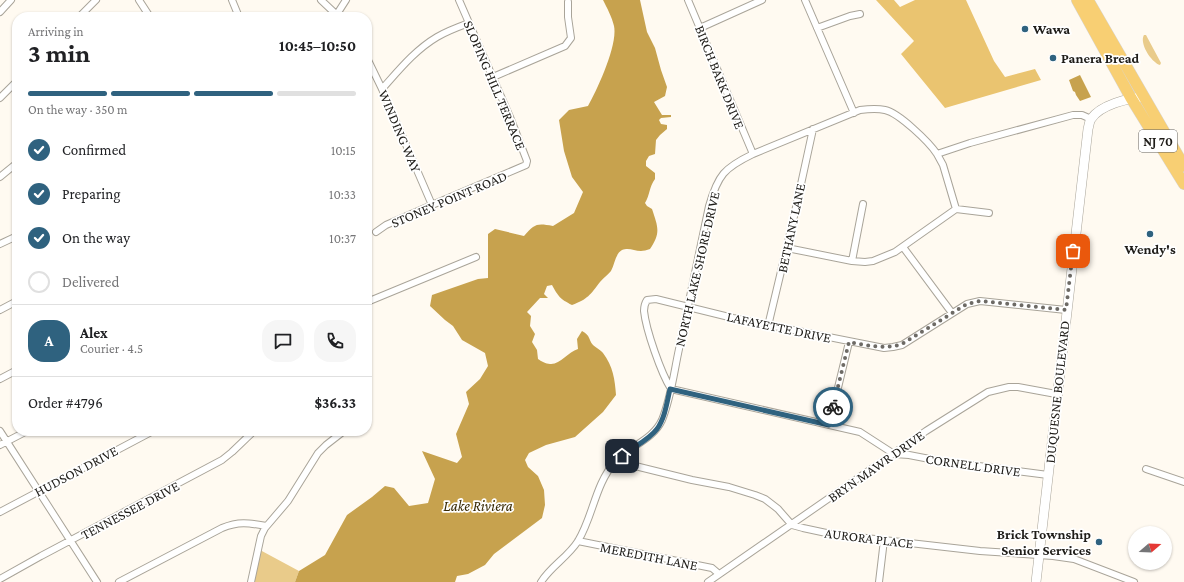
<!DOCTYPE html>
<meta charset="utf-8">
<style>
body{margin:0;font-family:"Crimson Pro",serif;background:#f6f6f6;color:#202124;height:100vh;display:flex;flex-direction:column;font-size:15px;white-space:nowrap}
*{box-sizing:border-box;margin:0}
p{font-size:13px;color:#757577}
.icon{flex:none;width:22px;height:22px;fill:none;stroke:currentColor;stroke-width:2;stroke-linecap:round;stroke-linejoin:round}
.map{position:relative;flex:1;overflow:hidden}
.side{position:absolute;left:12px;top:12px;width:360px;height:424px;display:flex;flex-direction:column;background:#fff;border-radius:16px;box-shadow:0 1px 3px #0004}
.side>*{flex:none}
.needle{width:26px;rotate:71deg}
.fabs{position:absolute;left:1128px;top:526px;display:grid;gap:8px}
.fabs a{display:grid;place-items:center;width:44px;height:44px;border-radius:50%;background:#fff;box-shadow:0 1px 3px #0004;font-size:20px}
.pin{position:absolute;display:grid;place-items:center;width:34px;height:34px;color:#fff;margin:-17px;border-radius:8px;box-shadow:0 2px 6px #0006}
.courier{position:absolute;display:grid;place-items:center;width:40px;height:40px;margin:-20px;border:3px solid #2f627f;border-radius:50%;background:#fff;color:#222;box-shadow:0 1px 5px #0007}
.overview em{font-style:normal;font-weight:700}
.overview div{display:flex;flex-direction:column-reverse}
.overview{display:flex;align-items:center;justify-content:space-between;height:68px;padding:0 16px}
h1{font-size:26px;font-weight:700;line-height:30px}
.bar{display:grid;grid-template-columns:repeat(4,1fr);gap:6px 4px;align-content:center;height:48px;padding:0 16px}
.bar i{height:5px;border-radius:3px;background:#e0e0e0}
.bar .on{background:#2f627f}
.bar p{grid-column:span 4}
.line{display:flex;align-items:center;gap:10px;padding:0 16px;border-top:1px solid #e0e0e0}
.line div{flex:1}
.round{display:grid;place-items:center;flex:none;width:42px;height:42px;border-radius:16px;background:#f6f6f6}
ol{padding:0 16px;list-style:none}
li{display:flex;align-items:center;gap:12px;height:44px}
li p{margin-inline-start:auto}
li .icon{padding:4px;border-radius:50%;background:#2f627f;color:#fff;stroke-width:4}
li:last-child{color:#757577}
li i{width:22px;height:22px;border:2px solid #e0e0e0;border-radius:50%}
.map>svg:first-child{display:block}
.green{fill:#e9cb8a}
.forest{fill:#eac470}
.water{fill:#c7a24e}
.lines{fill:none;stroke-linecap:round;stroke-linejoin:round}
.street-casing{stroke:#a9a499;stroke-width:8}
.secondary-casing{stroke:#a9a499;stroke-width:10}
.highway-casing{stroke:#d7d6d6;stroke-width:12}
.street{stroke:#fff;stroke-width:6}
.secondary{stroke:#fff;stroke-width:9}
.highway{stroke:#f8cf73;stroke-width:11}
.done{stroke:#6d6a65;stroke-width:4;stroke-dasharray:0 7.2}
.route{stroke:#2f627f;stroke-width:5}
.poi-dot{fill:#2f627f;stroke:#fff;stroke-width:1.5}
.labels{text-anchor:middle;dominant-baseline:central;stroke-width:3.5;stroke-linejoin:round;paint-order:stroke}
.shield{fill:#fff;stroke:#62615e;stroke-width:1}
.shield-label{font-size:13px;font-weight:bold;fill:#1f1d19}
.poi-label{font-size:14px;font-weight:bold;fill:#1f1d19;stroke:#fff;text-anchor:start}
.street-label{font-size:14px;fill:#1f1d19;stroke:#fff}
.water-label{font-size:15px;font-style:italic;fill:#382903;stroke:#fff}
</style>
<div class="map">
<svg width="1184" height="582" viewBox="0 0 1184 582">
<rect width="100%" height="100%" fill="#fffaf1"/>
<path class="green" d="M1144,35H1146L1161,63L1160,65C1151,62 1139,43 1144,35Z
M260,550L299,571L295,582H249Z"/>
<path class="forest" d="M876,0H894L900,7L915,0H966L994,61L1005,77L1035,69L1041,80L945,108L901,54L914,41Z"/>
<path class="water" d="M603,0H640L647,32L655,48L661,70L667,87L665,96L654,102L662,115H671V117L661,118L659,120L661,124L667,125V129L660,135L656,140L655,154L649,156L646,161V166L655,173V179C649,187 650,195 645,203L647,206L652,209C658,227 661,233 650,249C647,250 643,251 641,251C634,251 629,247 622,250C615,254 615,264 611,271C608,275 603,278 600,282C590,295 588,299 572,305C560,299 558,296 552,285L547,286L544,294L548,298H540L527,312L531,316L530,326L535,334L532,342L537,350L538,359C541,361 546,364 550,364C560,365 568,352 578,349L577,339L582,331C591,336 588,339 593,345C596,348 601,350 603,353C613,366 615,380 616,395L603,412L575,437L546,445L529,453L525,460L528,467L538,476L544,490L545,505L542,518L494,554L485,565L468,574L457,576L455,582H295L299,571L325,555L347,515L372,497L385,486L394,488L409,506L428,503L435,479L422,451L457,463L462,457L456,434L469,404L466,392L480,379L488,366L485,353L462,340L453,326L445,320L430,306L432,295L478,279L488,278V234L495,229L524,236C535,224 536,223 553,226L574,213L583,192L572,177L564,151L559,120L569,110L588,106C597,90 618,45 614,26C612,17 607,8 603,0Z
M1080,75L1091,97L1080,101L1076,95L1075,92L1073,91L1069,80Z"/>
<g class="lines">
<g class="street-casing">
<path id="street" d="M139,0L150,17
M232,0L239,17
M321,0L339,17
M688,0L753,154
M805,0L854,113
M0,12L11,0
M337,14L346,0
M79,17L96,0
M700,28L762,0
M817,28L850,16L860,14
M367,58L382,89L432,205
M493,77L565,46L571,38L568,17V2
M382,89C399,70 415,50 437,37C447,31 458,27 469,23
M0,98L17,81
M937,154L943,165L956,209
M0,177L17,163
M956,209L989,213
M376,232L386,225L432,205L526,165L527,161L510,117L459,0
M0,244L17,236
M903,247L952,313
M787,248L852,261L865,262L873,261L895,252L956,209
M852,261L863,204
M367,302L476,257
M0,310L17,301
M768,326L793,221L813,129
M0,379L17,370
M829,425L849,342
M0,431L97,582
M0,445L27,431
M615,461L692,480L729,487L755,495L765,499L778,509L792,525L803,528L831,534L980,551L1053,556L1074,559L1134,582
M1146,469L1184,482
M1048,475L940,461L909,455L894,454L860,432L671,389C661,373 646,330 644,311C644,307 645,303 647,300L656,299L733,318L884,348L893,347L902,345L967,304L980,301L1066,310
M0,512L153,431
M578,541L712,568L719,574
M0,579L41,556L222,460L232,452L254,431
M119,582L222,528C239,521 249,523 266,526
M251,582L261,536L265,528L288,501L318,453L326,445L344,431
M541,582C551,566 568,557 578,541C593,517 595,484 615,462C629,446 653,440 662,420C671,398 674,372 679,349C689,302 699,254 709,206C718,175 724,168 753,154L860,110C868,109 876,108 885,110C899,113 929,142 937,154L970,143L1073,115H1082L1091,119
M708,582L926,431L988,392L1009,387H1018L1056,394
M879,582L884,540"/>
</g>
<g class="secondary-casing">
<path id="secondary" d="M1036,582L1088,129C1089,126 1089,122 1091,119C1100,105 1128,98 1144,97"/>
</g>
<g class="highway-casing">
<path id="highway" d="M1077,0L1131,98L1184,184
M1088,0L1184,166"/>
</g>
<use href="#street" class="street"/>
<use href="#secondary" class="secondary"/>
<use href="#highway" class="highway"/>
</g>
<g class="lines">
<path class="done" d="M833,407L849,342C867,345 884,350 902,344L967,304L980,301L1066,310L1073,251"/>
<path class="route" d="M622,456C633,447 649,440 657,429C665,418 667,402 670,389L829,425L833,407"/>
</g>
<g class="poi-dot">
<circle cx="1025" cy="29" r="4"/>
<circle cx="1053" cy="58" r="4"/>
<circle cx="1150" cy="234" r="4"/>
<circle cx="1099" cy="542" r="4"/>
</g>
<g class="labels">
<rect class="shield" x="1139" y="130" width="38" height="22" rx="3"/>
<g class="shield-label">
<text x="1158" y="141">NJ 70</text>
</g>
<g class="poi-label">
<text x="1033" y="29">Wawa</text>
<text x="1061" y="58">Panera Bread</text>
<text x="1150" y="249" text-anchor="middle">Wendy's</text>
<text x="1091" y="534" text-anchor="end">Brick Township<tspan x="1091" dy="16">Senior Services</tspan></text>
</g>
<g class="street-label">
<text transform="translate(720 77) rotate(68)">BIRCH BARK DRIVE</text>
<text transform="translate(495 85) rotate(67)">SLOPING HILL TERRACE</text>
<text transform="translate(400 131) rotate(67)">WINDING WAY</text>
<text transform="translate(449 199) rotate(-23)">STONEY POINT ROAD</text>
<text transform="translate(791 228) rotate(-78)">BETHANY LANE</text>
<text transform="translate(697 269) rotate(-77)">NORTH LAKE SHORE DRIVE</text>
<text transform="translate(779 327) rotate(12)">LAFAYETTE DRIVE</text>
<text transform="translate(1057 392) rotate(-84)">DUQUESNE BOULEVARD</text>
<text transform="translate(973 465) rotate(8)">CORNELL DRIVE</text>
<text transform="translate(876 466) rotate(-35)">BRYN MAWR DRIVE</text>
<text transform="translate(76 471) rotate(-28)">HUDSON DRIVE</text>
<text transform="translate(130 510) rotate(-28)">TENNESSEE DRIVE</text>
<text transform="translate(869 538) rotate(7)">AURORA PLACE</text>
<text transform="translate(649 556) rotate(11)">MEREDITH LANE</text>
</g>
<g class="water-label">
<text x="478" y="506">Lake Riviera</text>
</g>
</g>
</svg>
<div class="fabs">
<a><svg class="needle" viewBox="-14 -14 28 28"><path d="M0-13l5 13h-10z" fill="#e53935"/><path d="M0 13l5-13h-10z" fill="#757577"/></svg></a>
</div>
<div class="pin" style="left:1073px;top:251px;background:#ea580c"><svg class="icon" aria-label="bag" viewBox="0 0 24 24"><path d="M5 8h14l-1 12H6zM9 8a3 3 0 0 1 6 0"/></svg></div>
<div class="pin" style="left:622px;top:456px;background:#1f2937"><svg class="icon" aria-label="home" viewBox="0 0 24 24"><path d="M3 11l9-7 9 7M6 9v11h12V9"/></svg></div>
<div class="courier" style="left:833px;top:407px"><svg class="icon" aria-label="bike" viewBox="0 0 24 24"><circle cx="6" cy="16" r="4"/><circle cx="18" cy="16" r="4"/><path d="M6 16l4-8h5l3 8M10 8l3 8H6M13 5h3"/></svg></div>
<section class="side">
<div class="overview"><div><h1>3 min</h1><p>Arriving in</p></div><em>10:45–10:50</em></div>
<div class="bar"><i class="on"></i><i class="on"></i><i class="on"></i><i></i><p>On the way · 350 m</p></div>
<ol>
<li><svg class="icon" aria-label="check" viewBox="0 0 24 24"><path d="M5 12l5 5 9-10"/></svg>Confirmed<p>10:15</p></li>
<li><svg class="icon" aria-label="check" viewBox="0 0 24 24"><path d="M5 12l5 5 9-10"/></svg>Preparing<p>10:33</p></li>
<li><svg class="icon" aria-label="check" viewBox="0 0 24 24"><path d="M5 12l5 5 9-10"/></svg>On the way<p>10:37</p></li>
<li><i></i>Delivered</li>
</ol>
<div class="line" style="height:72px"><b class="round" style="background:#2f627f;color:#fff">A</b><div><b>Alex</b><p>Courier · 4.5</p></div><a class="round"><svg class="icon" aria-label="chat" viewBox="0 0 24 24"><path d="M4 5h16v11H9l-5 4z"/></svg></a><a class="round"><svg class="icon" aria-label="phone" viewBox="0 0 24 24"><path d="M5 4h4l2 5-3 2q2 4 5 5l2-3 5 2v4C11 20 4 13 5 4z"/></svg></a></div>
<div class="line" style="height:52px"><div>Order #4796</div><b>$36.33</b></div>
</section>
</div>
